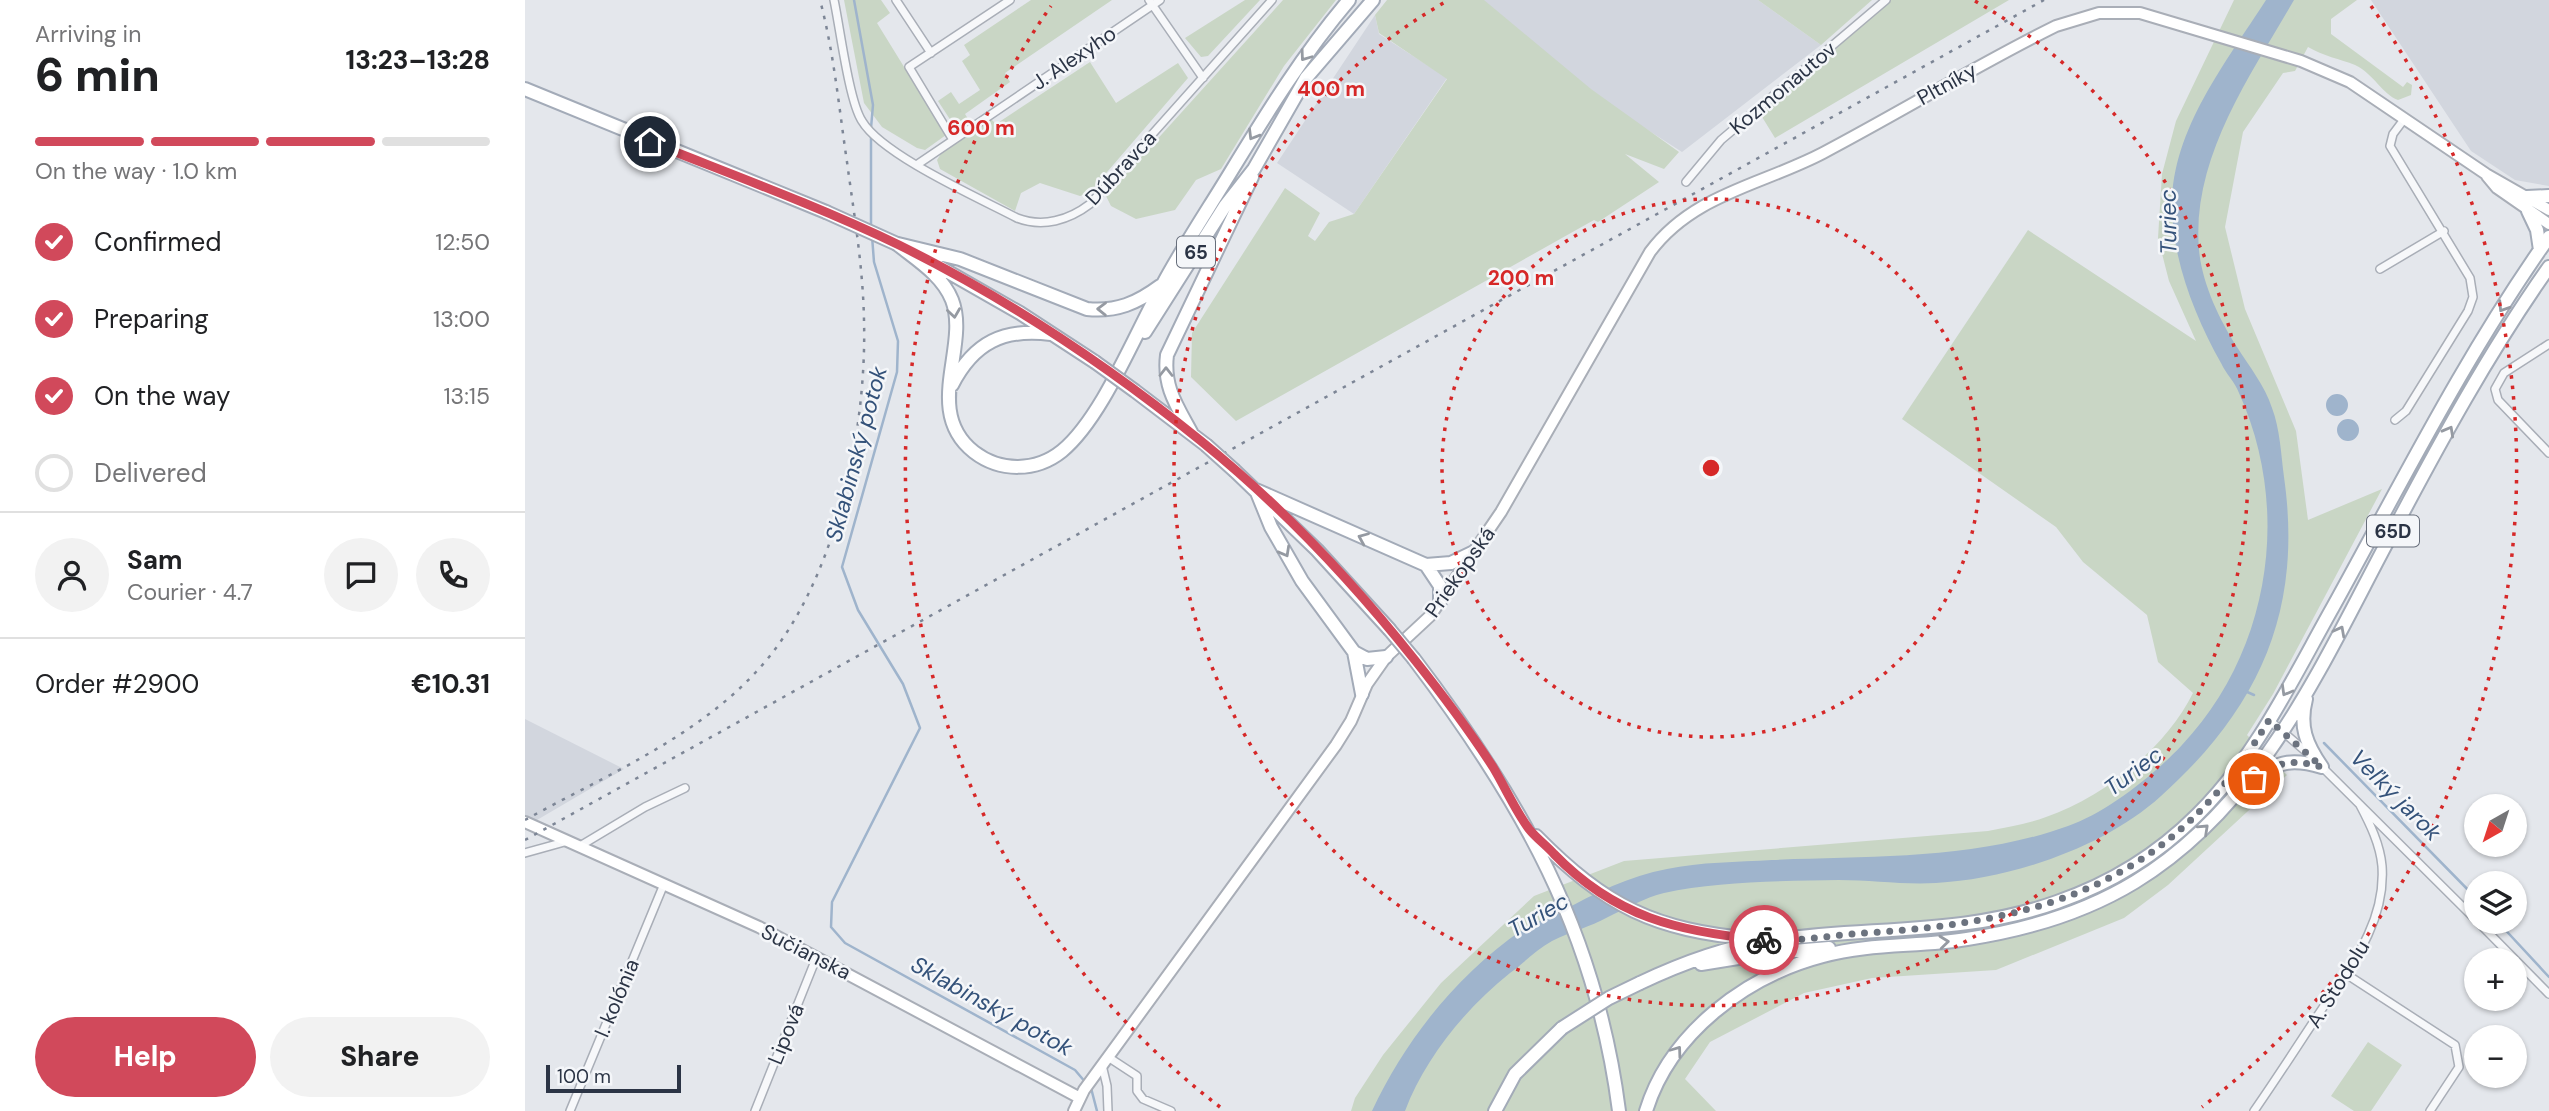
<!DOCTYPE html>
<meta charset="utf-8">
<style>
body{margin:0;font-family:"DM Sans",sans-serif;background:#f2f2f2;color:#202124;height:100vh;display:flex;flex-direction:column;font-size:26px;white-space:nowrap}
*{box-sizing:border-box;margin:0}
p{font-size:23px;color:#757577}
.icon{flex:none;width:38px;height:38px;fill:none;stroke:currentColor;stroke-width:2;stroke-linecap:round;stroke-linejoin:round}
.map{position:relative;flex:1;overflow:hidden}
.side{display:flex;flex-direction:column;background:#fff;width:525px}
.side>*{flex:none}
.needle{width:46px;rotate:219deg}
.buttons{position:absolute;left:1939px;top:794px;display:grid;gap:14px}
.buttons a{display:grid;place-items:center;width:63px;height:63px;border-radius:50%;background:#fff;box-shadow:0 2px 5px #0004;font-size:35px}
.scale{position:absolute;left:21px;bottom:18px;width:135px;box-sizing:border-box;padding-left:7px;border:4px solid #2b3445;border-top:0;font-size:19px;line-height:24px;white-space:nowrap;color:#2b3445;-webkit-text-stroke:5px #f4f6f9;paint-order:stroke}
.pin{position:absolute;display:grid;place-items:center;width:60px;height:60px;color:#fff;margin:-30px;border:4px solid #fff;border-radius:50%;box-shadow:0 2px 7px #0007}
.courier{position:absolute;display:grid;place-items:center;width:70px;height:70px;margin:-35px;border:5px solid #d1495b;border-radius:50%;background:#fff;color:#222;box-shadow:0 2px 9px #0007}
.overview em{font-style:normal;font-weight:800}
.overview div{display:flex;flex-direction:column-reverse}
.overview{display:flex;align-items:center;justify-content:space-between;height:119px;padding:0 35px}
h1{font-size:46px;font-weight:800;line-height:52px}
.bar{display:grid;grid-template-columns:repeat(4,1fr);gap:10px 7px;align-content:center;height:84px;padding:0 35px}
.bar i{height:9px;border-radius:5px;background:#e0e0e0}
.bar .on{background:#d1495b}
.bar p{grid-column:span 4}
.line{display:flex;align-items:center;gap:18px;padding:0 35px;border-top:2px solid #e0e0e0}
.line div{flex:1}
.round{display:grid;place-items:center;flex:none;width:74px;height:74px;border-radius:37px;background:#f2f2f2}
ol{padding:0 35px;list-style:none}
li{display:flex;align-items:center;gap:21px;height:77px}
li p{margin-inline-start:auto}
li .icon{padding:7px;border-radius:50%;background:#d1495b;color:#fff;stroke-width:4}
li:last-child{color:#757577}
li i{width:38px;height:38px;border:4px solid #e0e0e0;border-radius:50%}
.primary-button{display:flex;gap:14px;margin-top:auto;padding:14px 35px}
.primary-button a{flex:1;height:80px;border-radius:42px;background:#d1495b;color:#fff;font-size:28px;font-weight:800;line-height:80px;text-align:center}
.primary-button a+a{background:#f2f2f2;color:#202124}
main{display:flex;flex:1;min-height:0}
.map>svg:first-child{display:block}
.built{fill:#d2d6de}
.green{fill:#c9d6c5}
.water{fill:#9fb4cc}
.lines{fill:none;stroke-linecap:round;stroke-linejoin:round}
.stream{stroke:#9fb4cc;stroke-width:2.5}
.street-casing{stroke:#a9aeb7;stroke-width:10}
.secondary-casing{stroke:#a9aeb7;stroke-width:14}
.primary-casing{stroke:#a3abb8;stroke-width:16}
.street{stroke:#f7f8fa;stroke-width:7}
.secondary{stroke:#fff;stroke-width:10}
.primary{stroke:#fff;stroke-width:12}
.rail{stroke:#7d8696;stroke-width:2.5;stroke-dasharray:3.5 7;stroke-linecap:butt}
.primary-bridge-casing{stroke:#a3abb8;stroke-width:16;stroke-linecap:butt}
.primary-bridge{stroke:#fff;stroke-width:12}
.oneway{stroke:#959aa2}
.done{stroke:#6c737f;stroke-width:7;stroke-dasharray:0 12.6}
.route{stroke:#d1495b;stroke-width:9}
.ring{fill:none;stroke:#d62828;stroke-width:3.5;stroke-dasharray:3.5 7}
.labels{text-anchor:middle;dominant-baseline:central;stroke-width:5;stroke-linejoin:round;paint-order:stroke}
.shield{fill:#f4f6f9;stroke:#676e7b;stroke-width:2}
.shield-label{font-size:19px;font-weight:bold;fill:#2b3445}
.street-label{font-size:21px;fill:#2b3445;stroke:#f4f6f9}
.water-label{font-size:23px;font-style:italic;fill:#34527a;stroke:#f4f6f9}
.centre{fill:#d62828;stroke:#f4f6f9;stroke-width:3.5}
.ring-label{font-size:21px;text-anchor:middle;font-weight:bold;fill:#d62828;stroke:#f4f6f9;stroke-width:5;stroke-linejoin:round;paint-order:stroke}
</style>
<main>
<section class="side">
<div class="overview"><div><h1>6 min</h1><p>Arriving in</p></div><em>13:23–13:28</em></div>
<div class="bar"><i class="on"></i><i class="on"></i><i class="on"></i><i></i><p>On the way · 1.0 km</p></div>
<ol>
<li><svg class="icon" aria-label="check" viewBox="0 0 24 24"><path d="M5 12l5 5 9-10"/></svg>Confirmed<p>12:50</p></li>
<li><svg class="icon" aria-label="check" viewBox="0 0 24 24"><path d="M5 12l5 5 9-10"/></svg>Preparing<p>13:00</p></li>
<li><svg class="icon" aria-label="check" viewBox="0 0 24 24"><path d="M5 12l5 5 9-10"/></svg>On the way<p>13:15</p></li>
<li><i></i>Delivered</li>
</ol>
<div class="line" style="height:126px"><a class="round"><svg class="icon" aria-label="person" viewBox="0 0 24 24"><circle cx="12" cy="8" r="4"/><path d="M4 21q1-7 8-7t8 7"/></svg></a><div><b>Sam</b><p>Courier · 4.7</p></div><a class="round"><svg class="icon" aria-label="chat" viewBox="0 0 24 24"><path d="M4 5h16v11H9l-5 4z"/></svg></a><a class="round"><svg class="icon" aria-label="phone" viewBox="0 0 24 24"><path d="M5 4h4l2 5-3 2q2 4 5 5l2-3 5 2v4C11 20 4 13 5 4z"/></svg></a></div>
<div class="line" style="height:91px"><div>Order #2900</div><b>€10.31</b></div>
<div class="primary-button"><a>Help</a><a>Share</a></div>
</section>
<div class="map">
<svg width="2024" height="1111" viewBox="0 0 2024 1111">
<rect width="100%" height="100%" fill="#e4e7ec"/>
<path class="built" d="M937,0H1233L1296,45L1157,152L978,37Z
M1846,0H2024V186L1990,180L1946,151Z
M850,15L854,34L922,78L829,214L752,163Z
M0,719L99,769L0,827Z"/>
<path class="green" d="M319,0H356L365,13L352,23L421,135L400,150L392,148L357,127L339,103Z
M506,0H587L480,73L485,82L440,114L445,122L434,128L428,124L413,101L426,92L434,104L455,90L437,61L445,55L439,45Z
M720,0H735L683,56L676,57L660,38Z
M758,0H811L759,66L696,169L671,180L650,210L611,219L586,206L581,196Z
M862,0H959L1066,89L1154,152L1139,169L1100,154L1134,182L1073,222L1069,220L711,421L666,377L667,333L760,188L795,213L783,236L790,241L804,222L829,214L922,79L854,33L850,15Z
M1233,0H1347L1296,45Z
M1365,0H1484L1250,138L1234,112Z
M1709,0H1832L1806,19V34L1878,87L1882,82L1887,85L1886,95L1873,100C1857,94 1849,74 1830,65C1815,59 1798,56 1783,47L1770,71L1758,73L1718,132L1700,227L1720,309L1771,431L1783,520L1857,489L1748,694L1722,735L1762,775L1643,885L1599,918L1471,970L1347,978L1279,993L1185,1042L1160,1079L1191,1111H826L830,1098L858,1055L916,983L1009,896L1099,861L1463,831C1482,827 1502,824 1521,817C1579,797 1641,748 1668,693L1633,662L1622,615L1558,562L1531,527L1377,419L1503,230L1671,341L1644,281L1633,238L1637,174L1651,121Z
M565,62L591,103L653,63L663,78L564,193L555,196L515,183L496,193L490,211L415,169L412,160L417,152L466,119L471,124Z
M1843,1042L1877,1065L1846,1111H1829L1806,1096Z"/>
<path class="water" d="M1741,0H1769C1726,75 1666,158 1674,250C1677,283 1694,319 1712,347C1724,366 1740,386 1747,408C1755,429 1756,454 1759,477C1778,610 1735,707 1636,796C1580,847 1486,879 1411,883C1379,885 1346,880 1314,880C1260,881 1192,881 1139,893C1119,898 1102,908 1083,917C1065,927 1045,932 1027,941C1012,949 999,963 985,973C941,1008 900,1058 880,1111H847C880,1040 932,975 997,930C1008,922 1024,919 1036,912C1069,893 1105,876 1142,869C1175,862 1213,862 1247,860C1345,856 1449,860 1543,826C1581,813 1629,775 1657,745C1745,652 1767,510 1714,393C1710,382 1701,374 1696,363C1670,317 1647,259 1647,205C1647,129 1702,61 1741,0Z
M1801 405a11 11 0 1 1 22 0a11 11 0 1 1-22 0Z
M1812 430a11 11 0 1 1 22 0a11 11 0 1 1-22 0Z"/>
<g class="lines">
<path class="stream" d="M329,0L348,105L346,128
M346,135V226
M347,236L349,262L373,341L372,372L317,567L333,610L378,684L395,728L307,902L306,927L320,943L550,1070L561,1083
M1720,691L1729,695
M1799,743L1951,898
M1973,922L2024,977
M566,1088L572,1111"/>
<g class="street-casing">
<path id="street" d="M309,0C315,28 324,101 337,121C357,155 454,198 492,218C518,228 544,220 565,204L747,0
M371,0L406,53
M624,0L678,78
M428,140L384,67L485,0
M393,164L635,0
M1161,182L1196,140L1361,0
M1855,269L1919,231
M2024,344L1979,373L1970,389L1973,400L2024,453
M1870,420L1881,411L1943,311L1948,297L1945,278L1865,146L1868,134L1880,118
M1744,720L1785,755
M1795,765L1951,920
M55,846L120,807L160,788
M0,853L43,841
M1953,922L2024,994
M1821,974L1930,1045L1934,1067L1905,1111
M583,1057L612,1076V1091L618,1099L646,1111
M577,1065L582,1086L583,1111
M45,1111L139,884
M230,1111L292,956
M1729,1111C1752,1078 1773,1045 1795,1012C1825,967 1861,923 1857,866C1855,844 1845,824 1835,805"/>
</g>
<g class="secondary-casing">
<path id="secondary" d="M1962,176L1972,188L2024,224
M0,822L234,927L555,1098
M549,1111L559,1090L811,745L826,721L842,684L861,657L905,616L976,512L1125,252C1168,194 1237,185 1298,153C1376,112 1452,65 1531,26L1574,13H1615L1776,61L1825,82L1961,174L2024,210"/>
</g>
<g class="primary-casing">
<path id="primary" d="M0,89L301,212
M2002,197L2024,196
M2003,211L2012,230L2015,250
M372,244C392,260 417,275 427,300C445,346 397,411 449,452C475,472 511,472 537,451C578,417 611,331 638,284C659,245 684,208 707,170C743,111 779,53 824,0
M373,244L435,259L562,309C592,312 612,303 635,286
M397,257L495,313L570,362
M620,332L700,206L729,169L781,78L848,0
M427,385C449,342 479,328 526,334
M610,391L681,445
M667,434C652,406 638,387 642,355L727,177
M710,471L792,550L864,629
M731,490L746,527L777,581L829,652L837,694
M731,490L901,565L915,586V602
M901,565L926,563L949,552
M829,652L842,659L861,657
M889,659C996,800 1071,931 1094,1111
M1781,699C1774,726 1781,744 1797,767
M1731,778C1754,760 1770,759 1797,767
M1011,836C1081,907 1129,930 1228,939
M1176,964L1244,953L1304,948
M1115,983C1155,964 1197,948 1242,941C1339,926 1438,936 1532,902C1584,884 1633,854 1672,815C1731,757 1768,678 1808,607C1877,482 1941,354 2024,237
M970,1111L990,1074L1037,1028
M1121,1111C1145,1033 1221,976 1298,956C1344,943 1395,947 1442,939C1501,930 1559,913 1610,882C1738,804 1798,662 1866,535C1914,444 1964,352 2024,267"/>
</g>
<use href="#street" class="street"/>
<use href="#secondary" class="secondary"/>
<use href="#primary" class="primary"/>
<path class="rail" d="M0,820C79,776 169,739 231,672C310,588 342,433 339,320C338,267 329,214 322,162C314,108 309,53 295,0
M0,840L1519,0"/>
<g class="primary-bridge-casing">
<path id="primary-bridge" d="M301,212L372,244
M570,362L610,391
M681,445L710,471
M864,629L889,659
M1037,1028L1084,998L1115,983"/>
</g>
<use href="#primary-bridge" class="primary-bridge"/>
</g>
<defs><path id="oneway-chevron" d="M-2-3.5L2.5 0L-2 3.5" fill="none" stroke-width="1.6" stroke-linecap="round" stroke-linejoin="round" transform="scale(1.75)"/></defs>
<g class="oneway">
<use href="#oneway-chevron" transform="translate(780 56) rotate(126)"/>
<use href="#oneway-chevron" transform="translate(728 135) rotate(121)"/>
<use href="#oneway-chevron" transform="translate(1978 307) rotate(123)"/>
<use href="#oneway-chevron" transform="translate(577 309) rotate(-179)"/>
<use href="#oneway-chevron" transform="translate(429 313) rotate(82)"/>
<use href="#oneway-chevron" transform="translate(641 372) rotate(-90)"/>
<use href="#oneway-chevron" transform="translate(1924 431) rotate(-61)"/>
<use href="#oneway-chevron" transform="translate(838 538) rotate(-157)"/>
<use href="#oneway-chevron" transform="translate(760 552) rotate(61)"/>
<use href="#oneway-chevron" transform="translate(1815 631) rotate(-62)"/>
<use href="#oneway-chevron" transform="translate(1761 691) rotate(120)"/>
<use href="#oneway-chevron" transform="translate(1679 829) rotate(-43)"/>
<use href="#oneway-chevron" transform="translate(1419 942) rotate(-6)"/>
<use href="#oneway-chevron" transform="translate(1152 1051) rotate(-54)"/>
</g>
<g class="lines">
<path class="done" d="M1239,940C1272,942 1307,935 1340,933C1520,922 1647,883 1744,720L1797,767C1769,759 1753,761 1729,779"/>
<path class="route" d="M125,142C208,175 293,206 374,245C481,298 583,366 676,441C754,504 827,581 889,659C917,694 944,730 968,767C980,787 990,810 1004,829C1011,838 1021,845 1029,854C1090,917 1153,932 1239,940"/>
</g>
<g class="ring">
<circle cx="1186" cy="468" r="269"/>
<path d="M1450 1A537 537 0 1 1 922 1"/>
<path d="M695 1107A806 806 0 0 1 526 6M1846 6A806 806 0 0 1 1677 1107"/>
</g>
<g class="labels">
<g class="shield">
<rect x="652" y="236.5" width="38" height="31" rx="5"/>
<rect x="1842" y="515.5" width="52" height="31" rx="5"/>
</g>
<g class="shield-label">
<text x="671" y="252">65</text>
<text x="1868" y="531">65D</text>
</g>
<g class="street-label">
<text transform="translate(549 58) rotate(-34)">J. Alexyho</text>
<text transform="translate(1422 84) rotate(-29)">Pltníky</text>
<text transform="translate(1258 88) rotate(-40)">Kozmonautov</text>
<text transform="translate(596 168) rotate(-47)">Dúbravca</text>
<text transform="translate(935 572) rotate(-55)">Priekopská</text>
<text transform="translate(281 952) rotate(27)">Sučianska</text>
<text transform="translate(1813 984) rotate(-58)">A. Stodolu</text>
<text transform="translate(92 998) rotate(-67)">I. kolónia</text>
<text transform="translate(261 1034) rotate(-68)">Lipová</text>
</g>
<g class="water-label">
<text transform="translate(1643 222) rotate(-91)">Turiec</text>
<text transform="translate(331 454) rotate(-75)">Sklabinský potok</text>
<text transform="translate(1608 771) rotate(-37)">Turiec</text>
<text transform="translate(1871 795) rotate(45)">Veľký jarok</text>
<text transform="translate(1013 915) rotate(-30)">Turiec</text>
<text transform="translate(467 1006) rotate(29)">Sklabinský potok</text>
</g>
</g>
<circle cx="1186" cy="468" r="10" class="centre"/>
<g class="ring-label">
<text x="806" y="96">400 m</text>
<text x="456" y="135">600 m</text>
<text x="996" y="285">200 m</text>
</g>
</svg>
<div class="buttons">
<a><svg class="needle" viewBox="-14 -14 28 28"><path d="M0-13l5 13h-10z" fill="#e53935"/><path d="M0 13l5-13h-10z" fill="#757577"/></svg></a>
<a><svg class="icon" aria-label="layers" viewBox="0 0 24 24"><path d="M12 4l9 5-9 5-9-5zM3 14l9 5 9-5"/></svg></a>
<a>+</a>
<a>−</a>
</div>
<div class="scale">100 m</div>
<div class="pin" style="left:1729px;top:779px;background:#ea580c"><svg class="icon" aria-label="bag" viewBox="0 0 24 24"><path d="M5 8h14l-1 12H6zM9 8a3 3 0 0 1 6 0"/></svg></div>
<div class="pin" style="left:125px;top:142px;background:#1f2937"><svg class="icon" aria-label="home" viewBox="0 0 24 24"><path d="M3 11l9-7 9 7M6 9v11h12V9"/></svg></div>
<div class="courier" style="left:1239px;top:940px"><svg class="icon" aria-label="bike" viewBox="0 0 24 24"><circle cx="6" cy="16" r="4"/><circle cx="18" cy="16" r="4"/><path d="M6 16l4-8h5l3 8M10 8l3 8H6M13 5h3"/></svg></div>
</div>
</main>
